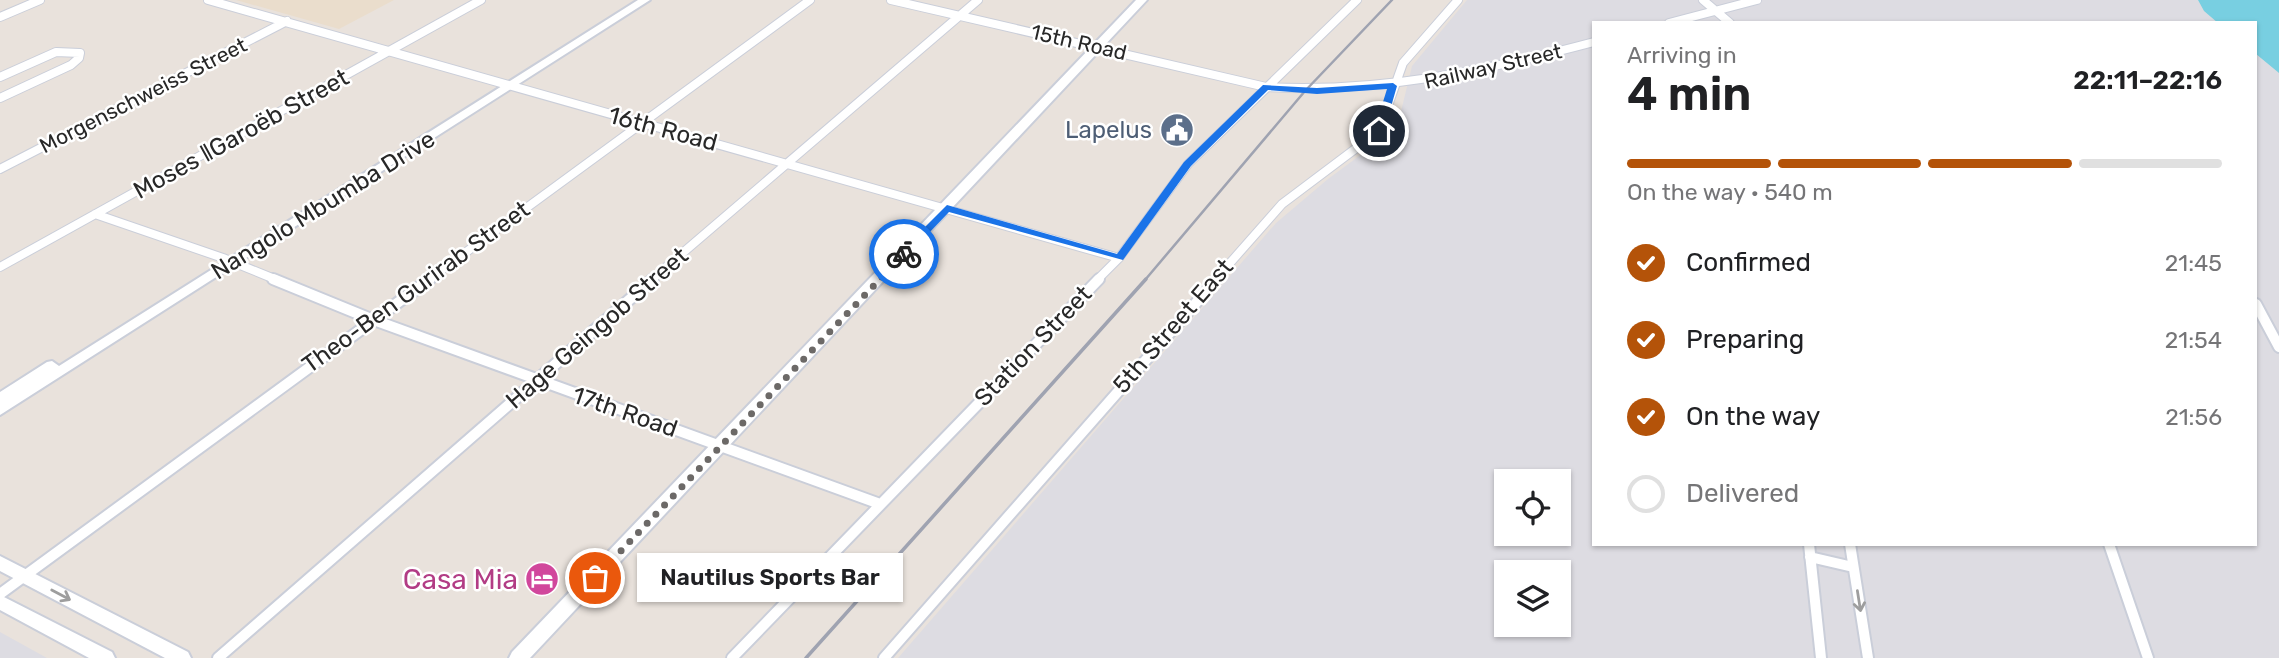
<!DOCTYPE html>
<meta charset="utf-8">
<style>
body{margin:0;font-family:Rubik,sans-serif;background:#f2f2f2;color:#202124;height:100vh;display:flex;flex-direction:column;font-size:26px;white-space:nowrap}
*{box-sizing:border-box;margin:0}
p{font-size:23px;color:#757577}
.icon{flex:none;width:38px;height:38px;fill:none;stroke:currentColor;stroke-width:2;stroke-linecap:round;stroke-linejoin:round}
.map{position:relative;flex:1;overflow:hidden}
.panel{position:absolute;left:1592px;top:21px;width:665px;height:525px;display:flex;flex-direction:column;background:#fff;border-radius:0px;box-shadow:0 2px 5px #0004}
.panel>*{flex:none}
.controls{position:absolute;left:1494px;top:469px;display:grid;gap:14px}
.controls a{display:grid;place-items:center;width:77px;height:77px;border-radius:0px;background:#fff;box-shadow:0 2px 5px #0004;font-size:35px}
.pin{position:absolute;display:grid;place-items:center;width:60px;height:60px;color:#fff;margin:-30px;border:4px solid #fff;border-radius:50%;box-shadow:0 2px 7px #0007}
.courier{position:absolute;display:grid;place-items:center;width:70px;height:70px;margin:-35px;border:5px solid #1a73e8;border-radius:50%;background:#fff;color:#222;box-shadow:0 2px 9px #0007}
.bubble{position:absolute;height:49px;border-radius:0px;background:#fff;box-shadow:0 2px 5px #0004;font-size:23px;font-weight:600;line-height:49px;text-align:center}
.headline em{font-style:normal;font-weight:600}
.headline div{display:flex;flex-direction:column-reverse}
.headline{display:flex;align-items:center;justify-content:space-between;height:119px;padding:0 35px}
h1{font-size:46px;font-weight:600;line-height:52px}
.bar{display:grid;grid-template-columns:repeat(4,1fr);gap:10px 7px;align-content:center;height:84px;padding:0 35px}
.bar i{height:9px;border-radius:5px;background:#e0e0e0}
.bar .active{background:#b45309}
.bar p{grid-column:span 4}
ol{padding:0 35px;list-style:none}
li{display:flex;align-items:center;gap:21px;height:77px}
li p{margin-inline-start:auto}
li .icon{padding:7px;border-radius:50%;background:#b45309;color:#fff;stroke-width:4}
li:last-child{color:#757577}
li i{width:38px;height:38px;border:4px solid #e0e0e0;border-radius:50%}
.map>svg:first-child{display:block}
.industrial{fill:#dddce2;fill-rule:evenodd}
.education{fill:#eaddcc}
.water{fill:#78cfe1}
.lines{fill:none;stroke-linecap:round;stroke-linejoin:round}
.street-far1-casing{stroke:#caced9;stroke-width:10}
.street-casing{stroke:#caced9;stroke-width:14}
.secondary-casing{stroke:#caced9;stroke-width:4}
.street-far1{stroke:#fff;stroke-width:8}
.street{stroke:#fff;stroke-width:10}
.secondary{fill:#fff;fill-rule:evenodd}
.rail-far1{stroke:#9fa3b1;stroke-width:2.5}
.rail{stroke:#9fa3b1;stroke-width:3.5}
.oneway{stroke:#9e9e9e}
.route{fill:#1a73e8}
.done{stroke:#6c6967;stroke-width:7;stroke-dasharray:0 12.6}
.labels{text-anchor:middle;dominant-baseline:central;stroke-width:5;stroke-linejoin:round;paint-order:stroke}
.far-street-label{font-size:21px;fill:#282828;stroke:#fff}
.street-label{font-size:24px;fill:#282828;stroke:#fff}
.service-label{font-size:24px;fill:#4e5e75;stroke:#fff;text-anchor:end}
.near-hotel-label{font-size:28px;fill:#b23c85;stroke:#fff;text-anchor:end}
</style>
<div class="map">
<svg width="2279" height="658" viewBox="0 0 2279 658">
<rect width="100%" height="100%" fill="#e9e2dc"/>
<path class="industrial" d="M1467,0H2198L2204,11L2218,23H1594V544H2256V54L2279,73V658H898L1276,223L1328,179L1397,128L1412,66ZM1507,481H1559V534H1507ZM1507,572H1559V625H1507Z
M0,632L47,658H0Z"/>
<path class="education" d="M236,0H394L339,29Z"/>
<path class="water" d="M2198,0H2279V73L2256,54V23H2218L2204,11Z"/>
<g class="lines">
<g class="street-far1-casing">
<path id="street-far1" d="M208,0L1119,258
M891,0L1266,87C1379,93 1485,71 1594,42
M1703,0L1730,23
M0,17L40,0
M1669,23L1757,0
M0,77L56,52L80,53L79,58L71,65L0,98
M0,169L287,21
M95,214L223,258L277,280
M0,267L481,0
M428,280L810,0
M651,280L978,0
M1097,280L1119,258L1188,164L1357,0
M1215,280L1282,204L1379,131L1403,63L1458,0"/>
</g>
<g class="street-casing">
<path id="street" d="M273,279L371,319L880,504
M2256,304L2279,347
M1809,544L1821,658
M1850,544L1868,658
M2109,544L2148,658
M1810,557L1853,567
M0,594L430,279
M218,658L653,279
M732,658L1099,279
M884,658L1217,279"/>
</g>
<g class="secondary-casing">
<path id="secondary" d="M638,0H650L0,415V392L47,362L52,361L59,366Z
M1136,0H1147L530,658H509L512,652Z
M0,556L188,652L191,658H165L0,571Z
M0,595L112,652L115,658H89L0,610Z"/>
</g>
<use href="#street-far1" class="street-far1"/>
<use href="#street" class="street"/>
<use href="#secondary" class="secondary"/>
<path class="rail-far1" d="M1145,280L1305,91L1392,0"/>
<path class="rail" d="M806,658L1146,279"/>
</g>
<defs><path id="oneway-shaft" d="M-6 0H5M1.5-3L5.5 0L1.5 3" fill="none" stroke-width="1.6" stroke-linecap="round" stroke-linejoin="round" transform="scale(1.75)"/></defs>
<g class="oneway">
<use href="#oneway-shaft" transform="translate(61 595) rotate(28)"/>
<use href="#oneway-shaft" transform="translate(1859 601) rotate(81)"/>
</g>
<path class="route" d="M1393,83L1397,86L1384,131L1379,134L1374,131L1387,89L1317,94L1268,90L1191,166L1123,260L949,212L907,256L898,254L947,205L1117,254L1184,162L1263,85L1317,88Z"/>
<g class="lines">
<path class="done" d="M595,578L904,254"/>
</g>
<defs>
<g id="civic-disc" transform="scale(1.75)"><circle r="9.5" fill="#5c6f8a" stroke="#fff"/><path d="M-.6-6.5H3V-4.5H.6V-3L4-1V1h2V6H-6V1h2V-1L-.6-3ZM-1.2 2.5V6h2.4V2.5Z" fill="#fff"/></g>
<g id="hotel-disc" transform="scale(1.75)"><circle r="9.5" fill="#d1479c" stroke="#fff"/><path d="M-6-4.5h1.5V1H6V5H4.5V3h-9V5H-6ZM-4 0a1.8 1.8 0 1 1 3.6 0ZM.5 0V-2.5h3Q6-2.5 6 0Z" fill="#fff"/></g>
</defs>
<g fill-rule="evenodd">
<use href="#civic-disc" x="1177" y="130"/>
<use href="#hotel-disc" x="542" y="579"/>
</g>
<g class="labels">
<g class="far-street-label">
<text transform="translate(1079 42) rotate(13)">15th Road</text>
<text transform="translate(1493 66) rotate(-13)">Railway Street</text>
<text transform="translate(143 95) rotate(-27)">Morgenschweiss Street</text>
</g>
<g class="street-label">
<text transform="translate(663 129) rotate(15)">16th Road</text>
<text transform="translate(241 134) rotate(-29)">Moses ǁGaroëb Street</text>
<text transform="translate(323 205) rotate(-32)">Nangolo Mbumba Drive</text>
<text transform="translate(416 287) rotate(-36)">Theo-Ben Gurirab Street</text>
<text transform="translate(1173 326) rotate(-49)">5th Street East</text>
<text transform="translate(597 328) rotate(-41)">Hage Geingob Street</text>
<text transform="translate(1033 346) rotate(-46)">Station Street</text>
<text transform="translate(625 412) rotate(19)">17th Road</text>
</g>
<g class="service-label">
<text x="1152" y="130">Lapelus</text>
</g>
<g class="near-hotel-label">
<text x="518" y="579">Casa Mia</text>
</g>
</g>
</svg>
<div class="controls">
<a><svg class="icon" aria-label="locate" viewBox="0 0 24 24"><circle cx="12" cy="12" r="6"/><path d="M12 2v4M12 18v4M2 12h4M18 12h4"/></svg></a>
<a><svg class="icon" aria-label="layers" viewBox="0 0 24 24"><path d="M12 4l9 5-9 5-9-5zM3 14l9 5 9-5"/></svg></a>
</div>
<div class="pin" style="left:595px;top:578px;background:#ea580c"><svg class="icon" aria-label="bag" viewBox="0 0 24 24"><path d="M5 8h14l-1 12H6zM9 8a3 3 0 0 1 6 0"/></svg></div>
<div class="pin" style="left:1379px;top:131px;background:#1f2937"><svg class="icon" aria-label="home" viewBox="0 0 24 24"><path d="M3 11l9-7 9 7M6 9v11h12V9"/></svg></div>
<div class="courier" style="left:904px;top:254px"><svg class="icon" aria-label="bike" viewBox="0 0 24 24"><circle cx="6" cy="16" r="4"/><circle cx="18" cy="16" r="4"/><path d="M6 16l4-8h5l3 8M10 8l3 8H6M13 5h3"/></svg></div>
<div class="bubble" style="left:637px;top:553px;width:266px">Nautilus Sports Bar</div>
<section class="panel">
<div class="headline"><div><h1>4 min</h1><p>Arriving in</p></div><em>22:11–22:16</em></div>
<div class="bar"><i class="active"></i><i class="active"></i><i class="active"></i><i></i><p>On the way · 540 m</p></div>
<ol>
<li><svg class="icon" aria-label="check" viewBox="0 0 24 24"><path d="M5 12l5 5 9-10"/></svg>Confirmed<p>21:45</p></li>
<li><svg class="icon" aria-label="check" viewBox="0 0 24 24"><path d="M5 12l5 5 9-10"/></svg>Preparing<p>21:54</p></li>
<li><svg class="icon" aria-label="check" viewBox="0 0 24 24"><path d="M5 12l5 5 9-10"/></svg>On the way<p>21:56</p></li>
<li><i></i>Delivered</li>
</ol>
</section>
</div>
